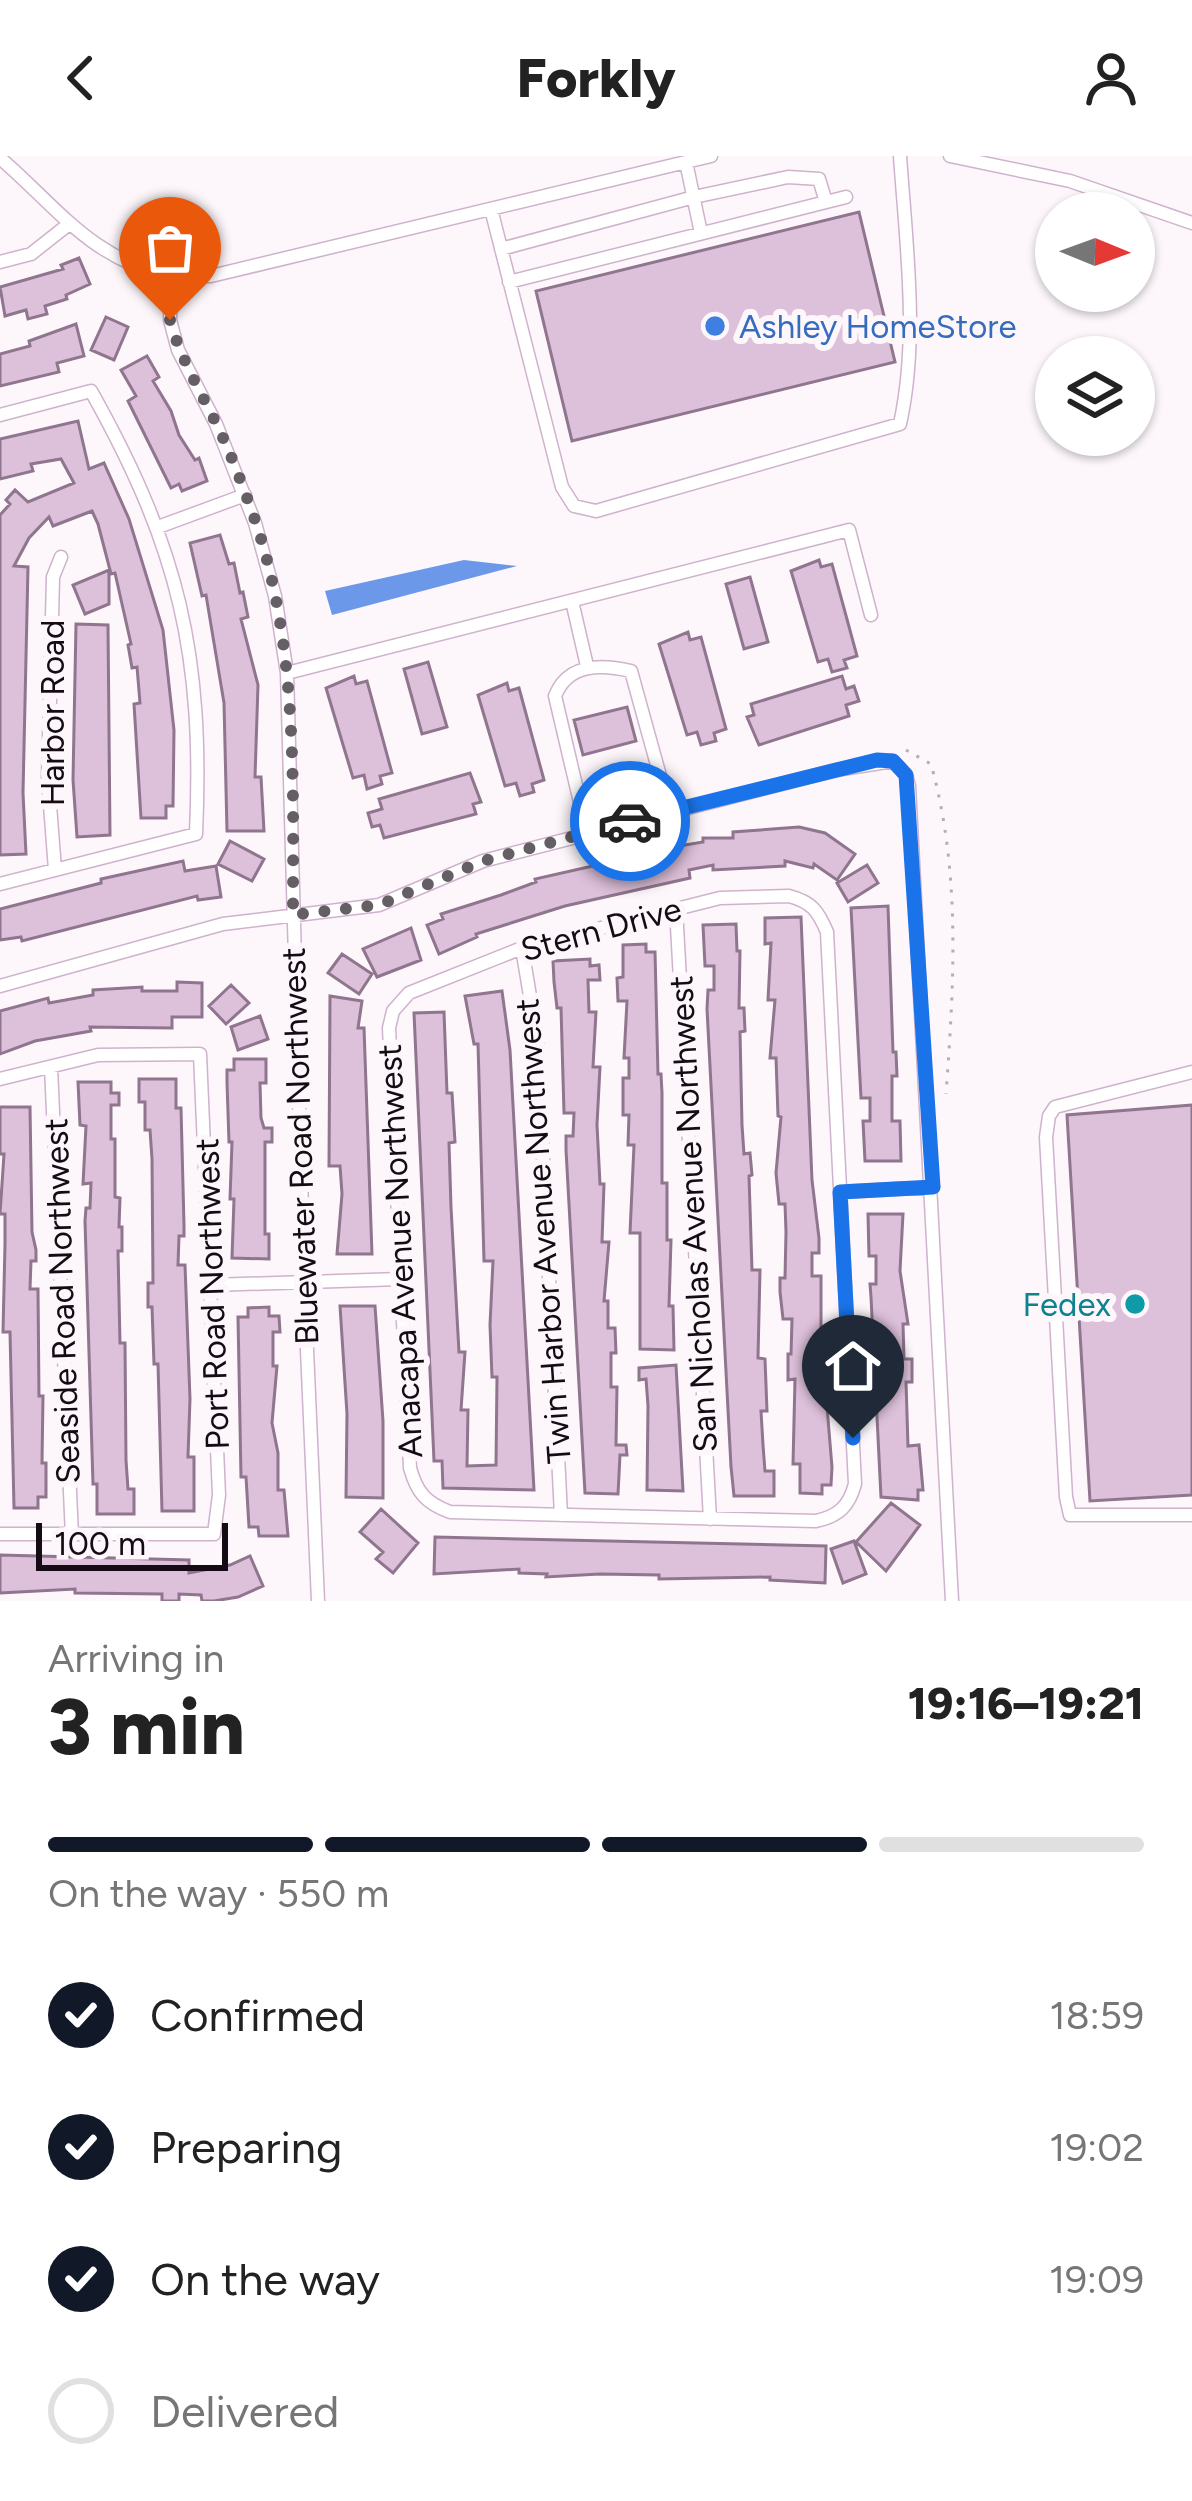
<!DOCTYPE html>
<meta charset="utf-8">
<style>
body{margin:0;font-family:Figtree,sans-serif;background:#f2f2f2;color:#222;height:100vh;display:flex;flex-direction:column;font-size:45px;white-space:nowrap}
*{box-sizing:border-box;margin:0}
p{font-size:39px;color:#767676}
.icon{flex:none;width:66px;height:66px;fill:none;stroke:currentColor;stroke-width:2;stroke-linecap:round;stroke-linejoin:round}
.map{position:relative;height:1445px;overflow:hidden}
.details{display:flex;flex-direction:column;background:#fff;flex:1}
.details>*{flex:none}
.needle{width:78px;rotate:91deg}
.controls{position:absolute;left:1035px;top:36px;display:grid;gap:24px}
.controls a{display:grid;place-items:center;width:120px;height:120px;border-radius:50%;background:#fff;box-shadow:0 3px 9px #0004;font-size:60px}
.scale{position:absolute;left:36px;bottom:30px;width:192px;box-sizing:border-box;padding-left:12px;border:6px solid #150b14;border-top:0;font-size:33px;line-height:42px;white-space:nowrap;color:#150b14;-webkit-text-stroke:9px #fdf7fc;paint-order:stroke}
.pin{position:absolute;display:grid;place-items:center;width:102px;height:102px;color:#fff;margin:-123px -51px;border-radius:50% 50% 50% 0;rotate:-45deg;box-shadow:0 0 12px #0007}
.pin .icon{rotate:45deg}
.courier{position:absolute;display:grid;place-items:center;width:120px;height:120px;margin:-60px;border:9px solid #1a73e8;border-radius:50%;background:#fff;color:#222;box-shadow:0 3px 15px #0007}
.overview em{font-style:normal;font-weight:800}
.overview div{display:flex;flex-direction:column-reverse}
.overview{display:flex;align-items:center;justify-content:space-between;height:204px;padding:0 48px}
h1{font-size:78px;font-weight:800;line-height:90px}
.bar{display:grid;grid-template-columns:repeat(4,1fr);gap:18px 12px;align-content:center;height:144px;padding:0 48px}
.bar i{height:15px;border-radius:9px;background:#e0e0e0}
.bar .active{background:#111827}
.bar p{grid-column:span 4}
ol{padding:0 48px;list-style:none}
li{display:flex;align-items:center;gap:36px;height:132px}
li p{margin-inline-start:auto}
li .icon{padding:12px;border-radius:50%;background:#111827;color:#fff;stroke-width:4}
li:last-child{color:#767676}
li i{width:66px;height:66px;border:6px solid #e0e0e0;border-radius:50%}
header{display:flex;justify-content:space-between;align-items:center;height:156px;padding:0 48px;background:#fff;font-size:54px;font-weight:800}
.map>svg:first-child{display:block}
.water{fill:#6b98e8}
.building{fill:#ddc0da;stroke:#8f758d;stroke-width:3}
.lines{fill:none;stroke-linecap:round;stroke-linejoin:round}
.minor-casing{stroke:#cfb2cc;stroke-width:15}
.path{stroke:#b4adb3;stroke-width:3;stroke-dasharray:3 9;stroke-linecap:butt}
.minor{stroke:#fff;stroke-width:12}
.done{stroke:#665e65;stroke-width:12;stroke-dasharray:0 21.6}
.route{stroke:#1a73e8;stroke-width:15}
.shop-dot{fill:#3f7fe0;stroke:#fdf7fc;stroke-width:4.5}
.culture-dot{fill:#0f9aa8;stroke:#fdf7fc;stroke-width:4.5}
.labels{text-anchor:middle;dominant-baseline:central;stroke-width:12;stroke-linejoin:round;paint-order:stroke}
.shop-label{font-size:33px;fill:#366cbe;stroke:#fdf7fc;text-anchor:start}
.street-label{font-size:33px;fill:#150b14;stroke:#fdf7fc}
.culture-label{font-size:33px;fill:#0d838f;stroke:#fdf7fc;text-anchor:end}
</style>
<header><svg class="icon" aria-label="back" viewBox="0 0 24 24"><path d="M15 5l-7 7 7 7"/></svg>Forkly<svg class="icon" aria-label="person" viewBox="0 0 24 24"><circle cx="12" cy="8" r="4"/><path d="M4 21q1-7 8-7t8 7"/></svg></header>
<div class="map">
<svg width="1192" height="1445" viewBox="0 0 1192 1445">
<rect width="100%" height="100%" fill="#fdf7fc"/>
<path class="water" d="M464,404L517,410L332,459L325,435Z"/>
<path class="building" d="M859,56L895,206L572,285L536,135Z
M79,102L90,128L66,139L67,143L45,150L47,158L28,163L26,154L5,160L0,131L63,113L61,109Z
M106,161L128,171L114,204L91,194Z
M76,168L84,200L57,207L59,216L0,230V198L30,190L29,185Z
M147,200L159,221L153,225L171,255L179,279L195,304L199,302L207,325L182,335L179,328L171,332L128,245L136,240L121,214Z
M78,265L89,313L104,307L129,363L163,474L174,574L173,650H166V662H141L134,548L140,547L137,511L132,512L128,489L131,488L115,417L111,418L98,368L92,355L53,370L49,361L29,382L14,410L28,411L23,637L26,698L0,699V359L10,348L6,344L15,334L28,346L74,327L61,303L31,308L33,315L0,323V283Z
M220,379L229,408L234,407L240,437L243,436L248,461L241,463L258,529L255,621H261L264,675H227L224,547L206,439L202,440L190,387Z
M819,404L821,411L832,408L857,500L844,504L847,512L832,516L828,503L818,506L791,415Z
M109,414V448L85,458L73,429Z
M750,421L768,486L744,493L726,428Z
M76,468L108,469L110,679L77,681L73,624Z
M688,476L690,484L701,481L726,573L714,577L716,585L701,589L697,576L687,579L659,488Z
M428,506L447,571L422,578L404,513Z
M354,520L356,528L367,525L392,617L380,620L382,628L367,633L364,619L353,622L326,532Z
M842,520L846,533L854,530L859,545L846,549L849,560L759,589L747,561L754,559L751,548Z
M507,527L509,535L519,532L544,624L532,628L534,636L520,640L516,627L505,630L478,539Z
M627,551L636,585L583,599L574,564Z
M470,617L481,646L473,648L476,658L384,682L380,669L372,671L368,657L382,653L379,643Z
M799,671L825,677L855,698L837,724L814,708L813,712L785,705V710L713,714V709L689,714L690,722L565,750L476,778L477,781L439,798L427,769L443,763L441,758L501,739L536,726L535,723L641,699L640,694L668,685L683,682L685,689L703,686V682H733V676Z
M230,685L264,703L252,725L218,708Z
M183,705L185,715L216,710L221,741L198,744L197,740L22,785L21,781L0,784V753L101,727V723Z
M867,709L878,727L848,746L837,727Z
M888,750L893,896H896L897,920H892V965H900L901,1005H865L863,965H870V942H861L851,752Z
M801,761L812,1024L819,1082V1097H812V1120H821V1179L832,1311L831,1329H822V1338L800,1337V1308H793L795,1223L788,1224V1198H791L792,1163H783L780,1136V1122H785L786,1076L785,1048H779L776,1017L781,961L778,960L776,902H770L775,844H768L771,787L765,788V762Z
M736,768L737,795H740L739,852H744L745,875L740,876L742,969L744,998L750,997L752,1019L749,1020L752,1114H760L758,1202L765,1203L767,1255H761L763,1289L765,1315H774V1340H734L731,1311L707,853L708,834H714V810H705L703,769Z
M411,772L421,804L377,821L363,793Z
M646,788V796H655L658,918H661L662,937V1027H667V1084H671L669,1150H673L674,1194L640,1193V1077H630L634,989H628L629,959H623V922H629V902H624L627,845H618L617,822L623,821V789Z
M342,798L372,818L359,838L328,817Z
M590,803V810L599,809L600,824H588L589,856H596L593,911H600L597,969L600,1028H604L602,1086H609L604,1145H608V1172H615L616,1197H611V1231H617L616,1289H626L627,1299H620L618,1338L585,1337L566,994V980H573L574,957H564L561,852H557L554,826L553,805Z
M177,826L202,827V861H172V872L90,871L91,875L35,885L0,898V855L48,842L49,847L93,839V834L142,831V835H177Z
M231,829L249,847L226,868L209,850Z
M502,835L510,894L534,1334L443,1332L442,1305H434L414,857L444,856L447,937H452L455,986L449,987L451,1051L459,1196H465L461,1254H468L467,1310L496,1309L497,1221H492L490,1169L493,1105H484L478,888H474L465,840Z
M330,840L362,845L358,872H364L372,1098H337L342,1038L340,1010H329Z
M260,860L268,883L238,894L231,871Z
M234,903H266V927H260L261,962L264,972H272V986H265V1078H269V1103L232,1102L234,1043H230L232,986H229L227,927V914H234Z
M139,923H176V952H181L184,1069V1080H179L178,1109H185L190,1243L188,1301H194V1355H162L158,1208H154L152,1151H148V1127H153L152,1003L150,974H145V946H139Z
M78,926H111V937H119V949H111V983H115V1041L120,1042L119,1071H122V1095H118L120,1187H125L126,1304L128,1333H134V1358H97V1328H93L85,1065L86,1052H90L91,1027L83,1028L86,970L80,969Z
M1192,949V1339L1090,1345L1067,959Z
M0,951H30L32,1076L36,1094V1105H31L30,1133H38L39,1240H43L42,1307H46V1341H38V1352H14L10,1176H3L5,1088V1058H0L4,998H0Z
M868,1058H903L900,1115L908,1168H903L904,1203H912V1226H906L908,1290L919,1289L923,1334H918V1344L881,1341L871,1141L870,1128H876V1100H869Z
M340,1150H375L383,1265V1342L346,1341L347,1258Z
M269,1151V1160H279L280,1176H273V1210H277L272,1267L278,1297V1334H284L288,1380H259L258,1371H249L246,1321H241L238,1161H248V1152Z
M676,1209L683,1335L647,1334L648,1250L646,1223L639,1224V1212Z
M891,1347L920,1369L886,1415L856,1386Z
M381,1353L418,1387L393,1417L376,1403L383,1396L360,1376Z
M435,1381L826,1390L825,1427L770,1424V1421L659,1423V1419L600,1418L546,1421L547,1418L519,1417V1413L434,1418Z
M854,1385L866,1418L843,1427L831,1393Z
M0,1399L189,1404V1417L230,1409L250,1400L263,1430L238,1441L214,1445H202L201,1439L179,1438V1445H162V1438L75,1437V1433L0,1437Z"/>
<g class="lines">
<g class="minor-casing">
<path id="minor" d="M950,0L1070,25L1192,67
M0,2C60,54 90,102 171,121L170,164L178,194L216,268L255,367L275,440L287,517L304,1125L318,1445
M686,6L701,77
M491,53L562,331L574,350L596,355L900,268C919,182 906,87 900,0
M501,93L694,41L788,21L819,23L826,46
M0,106L31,98L69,68
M171,121L211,120L711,0
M509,126L846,41
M0,259L91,235C179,392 204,499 196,678L0,728
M158,371L245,339
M572,445L587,510
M287,517L849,374L871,459
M587,676L555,540C568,507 601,508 631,515L670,656
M55,714L48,623L53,421L61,401
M789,740C812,746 818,755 827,776L855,1328C849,1350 839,1360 816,1365L450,1356C426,1347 417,1337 410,1312L389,872L393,855L409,837L522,792L720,742Z
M676,752L710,1363
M522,792L537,882L561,1359
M0,830L223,768L379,749L483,705L836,614L893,605L906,619L909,630L952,1445
M51,911L72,1380
M1192,916L1055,951L1049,960L1046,981L1066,1341L1070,1359H1192
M0,923L98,899L200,898L219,1339L214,1378H0
M840,1036L933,1031
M212,1129L400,1123"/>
</g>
<path class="path" d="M906,594L931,608C961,716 954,827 946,938"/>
<use href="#minor" class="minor"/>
</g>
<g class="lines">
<path class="done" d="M170,164C180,201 198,231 215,265C231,297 244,333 256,367C298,493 293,628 293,759L379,749L483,705L630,665"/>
<path class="route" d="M630,665L877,604L893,605L906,619L933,1031L840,1036L853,1282"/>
</g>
<circle class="shop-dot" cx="715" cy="170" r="12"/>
<circle class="culture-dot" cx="1135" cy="1148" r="12"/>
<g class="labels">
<g class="shop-label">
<text x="739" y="170">Ashley HomeStore</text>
</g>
<g class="street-label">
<text transform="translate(52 557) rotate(-90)">Harbor Road</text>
<text transform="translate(601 773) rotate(-15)">Stern Drive</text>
<text transform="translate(300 990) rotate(-92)">Bluewater Road Northwest</text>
<text transform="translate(693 1058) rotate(-93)">San Nicholas Avenue Northwest</text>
<text transform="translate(543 1075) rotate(-94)">Twin Harbor Avenue Northwest</text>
<text transform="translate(400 1095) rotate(-93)">Anacapa Avenue Northwest</text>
<text transform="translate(212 1138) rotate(-92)">Port Road Northwest</text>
<text transform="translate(62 1145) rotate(-92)">Seaside Road Northwest</text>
</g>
<g class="culture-label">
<text x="1111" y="1148">Fedex</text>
</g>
</g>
</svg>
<div class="controls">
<a><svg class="needle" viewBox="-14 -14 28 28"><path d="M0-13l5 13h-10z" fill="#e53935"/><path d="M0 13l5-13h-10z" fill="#767676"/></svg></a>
<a><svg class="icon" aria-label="layers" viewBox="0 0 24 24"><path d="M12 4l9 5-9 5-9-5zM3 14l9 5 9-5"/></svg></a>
</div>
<div class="scale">100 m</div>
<div class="pin" style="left:170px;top:164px;background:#ea580c"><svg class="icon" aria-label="bag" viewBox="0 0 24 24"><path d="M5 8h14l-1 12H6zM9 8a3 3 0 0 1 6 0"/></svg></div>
<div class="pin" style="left:853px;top:1282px;background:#1f2937"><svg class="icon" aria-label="home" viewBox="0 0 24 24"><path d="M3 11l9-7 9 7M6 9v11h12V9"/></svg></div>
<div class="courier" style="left:630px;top:665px"><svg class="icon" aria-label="car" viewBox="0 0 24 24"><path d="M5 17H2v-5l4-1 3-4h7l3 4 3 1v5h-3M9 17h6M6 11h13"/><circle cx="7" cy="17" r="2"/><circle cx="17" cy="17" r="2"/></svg></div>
</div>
<section class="details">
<div class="overview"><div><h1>3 min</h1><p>Arriving in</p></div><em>19:16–19:21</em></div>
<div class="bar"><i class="active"></i><i class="active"></i><i class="active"></i><i></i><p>On the way · 550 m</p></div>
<ol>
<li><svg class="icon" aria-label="check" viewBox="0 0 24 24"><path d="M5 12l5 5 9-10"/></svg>Confirmed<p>18:59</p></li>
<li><svg class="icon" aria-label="check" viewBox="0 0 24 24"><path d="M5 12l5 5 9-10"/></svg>Preparing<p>19:02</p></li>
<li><svg class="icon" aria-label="check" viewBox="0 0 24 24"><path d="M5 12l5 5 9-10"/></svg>On the way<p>19:09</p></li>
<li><i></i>Delivered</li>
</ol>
</section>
